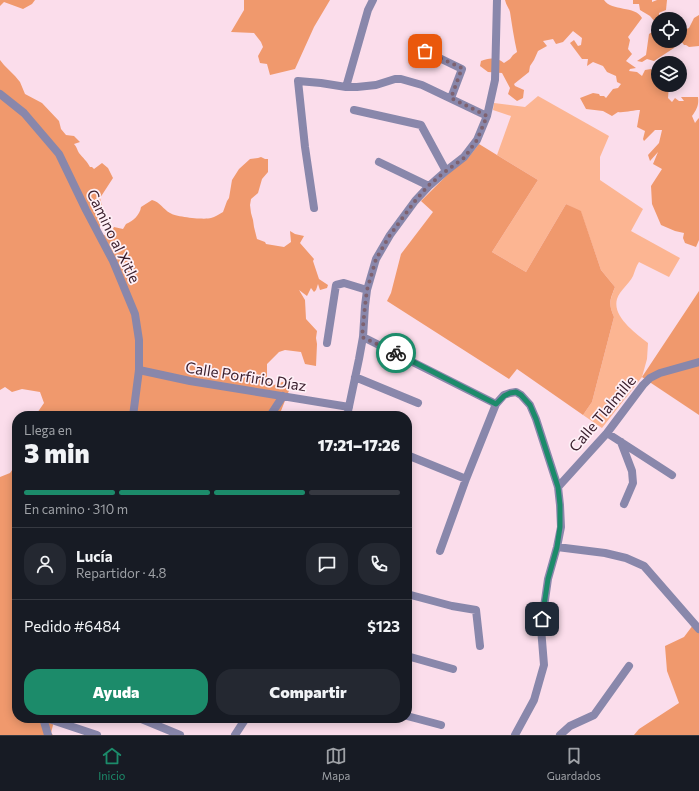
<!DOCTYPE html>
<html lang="es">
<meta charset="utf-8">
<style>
body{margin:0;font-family:Commissioner,sans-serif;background:#242831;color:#f1f3f6;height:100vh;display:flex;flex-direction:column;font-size:15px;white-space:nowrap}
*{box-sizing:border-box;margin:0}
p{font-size:13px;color:#9ea1a6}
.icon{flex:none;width:22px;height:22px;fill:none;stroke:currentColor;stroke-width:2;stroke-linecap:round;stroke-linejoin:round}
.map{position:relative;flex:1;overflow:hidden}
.details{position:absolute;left:12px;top:411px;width:400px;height:312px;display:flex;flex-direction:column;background:#171b24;border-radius:16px;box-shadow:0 2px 10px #0003}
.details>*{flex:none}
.fabs{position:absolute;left:651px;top:12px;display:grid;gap:8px}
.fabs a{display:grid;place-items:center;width:36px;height:36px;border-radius:50%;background:#171b24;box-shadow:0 2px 10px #0003;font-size:20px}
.pin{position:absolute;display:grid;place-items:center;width:34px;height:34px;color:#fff;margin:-17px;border-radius:8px;box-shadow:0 2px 6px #0006}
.courier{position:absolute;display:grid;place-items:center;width:40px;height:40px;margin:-20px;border:3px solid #1c8b6a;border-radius:50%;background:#fff;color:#222;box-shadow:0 1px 5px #0007}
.head em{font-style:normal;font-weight:800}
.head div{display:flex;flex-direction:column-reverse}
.head{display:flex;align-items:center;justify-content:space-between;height:68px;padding:0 12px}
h1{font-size:26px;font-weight:800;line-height:30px}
.bar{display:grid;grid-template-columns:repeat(4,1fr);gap:6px 4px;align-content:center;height:48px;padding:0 12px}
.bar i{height:5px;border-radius:3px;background:#363941}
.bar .active{background:#1c8b6a}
.bar p{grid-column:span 4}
.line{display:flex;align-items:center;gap:10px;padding:0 12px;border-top:1px solid #363941}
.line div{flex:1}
.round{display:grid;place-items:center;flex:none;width:42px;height:42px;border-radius:16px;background:#242831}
.primary-button{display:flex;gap:8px;margin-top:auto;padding:8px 12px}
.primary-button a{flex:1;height:46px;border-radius:16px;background:#1c8b6a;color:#fff;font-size:16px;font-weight:800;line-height:46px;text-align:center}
.primary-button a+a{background:#242831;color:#f1f3f6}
.tab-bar{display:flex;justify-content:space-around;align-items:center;height:56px;border-top:1px solid #363941;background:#171b24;font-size:11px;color:#9ea1a6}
.tab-bar a{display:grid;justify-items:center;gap:2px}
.tab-bar .active{color:#1c8b6a}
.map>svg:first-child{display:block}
.green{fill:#fcb592}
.forest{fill:#f0996d}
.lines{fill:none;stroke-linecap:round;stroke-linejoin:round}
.minor{stroke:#8987ab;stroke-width:8}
.tertiary{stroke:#8987ab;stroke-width:8}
.done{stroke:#7e6270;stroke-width:4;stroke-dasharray:0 7.2}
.route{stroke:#1c8b6a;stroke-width:5}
.labels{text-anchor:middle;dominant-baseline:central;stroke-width:3.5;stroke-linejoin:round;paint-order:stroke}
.street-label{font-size:15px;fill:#3b202e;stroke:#feeff6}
</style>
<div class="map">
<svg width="699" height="735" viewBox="0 0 699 735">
<rect width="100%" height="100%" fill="#fbddeb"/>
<path class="green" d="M538,96L609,136L600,157V180L643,209L631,231L680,258L669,277L639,262C636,266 635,271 633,276C629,284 620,290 617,299C612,317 636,333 648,343L647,359L642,377L602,428L583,415L592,402L614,317C608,303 610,301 615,287L601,270L581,212L566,204L526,272L492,252L538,180L497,155L511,116L493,110L494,103L525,107Z"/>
<path class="forest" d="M0,0H35L32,4L23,9L4,2L0,6Z
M244,0H330L314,27L295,69L270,75L267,64L260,63L258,56L263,47L261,42L254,33L231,32L244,10Z
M505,0H604C612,12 635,5 642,18L628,37L630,40L628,49L632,54L626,61L636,68L630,69L629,71L637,72L642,76L645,70L651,69L655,75H658V85H669L668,98L672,102L675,98L679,101H684L681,97H698C699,105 697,109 692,116L695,123L698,119L699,118V240L696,247L685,243L683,238L684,233L675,231L661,225L652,204L651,186L662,169L653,164L658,152L650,161L648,155L659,143L662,130H655L644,141L643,139L645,131L637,127L640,110C634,110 624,113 618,112L612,116L603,111L586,109L580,98L593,93L599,94L600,96H604L606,98L613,89L618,88L621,84L617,82L616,76L607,72L603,66L593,62L587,66L588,59H582L570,43L574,40L578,46L581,45L582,38L573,31L563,42L556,44L553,39L543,41L547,46L538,51L534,60L530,66L529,72L514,84L515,86L524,90L523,98L517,101L508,94L510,88L502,73L488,72L480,66L481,61C489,58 496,57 504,63L510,59L513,55L517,52C514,39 512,25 510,12C509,8 506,5 505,0Z
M633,0H652V2L657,0H667L666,10L661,12L659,13V17L655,22L650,16L640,10L639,4H633Z
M699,15V46L689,47L686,45H684L681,41L677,44L674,48L654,61L647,59L642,62L637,61L646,55L649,34L658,28V41H680V31L689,28L694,18Z
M0,60L4,65L15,76L20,82L25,94L42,103L59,121L61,129L66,135L74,136L80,142L74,144C77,147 77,150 79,153C83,158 87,161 90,167H92L94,169L102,163L108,168L113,178L100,198L104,212L101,220L99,233L109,237L114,227L123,229L126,224C133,221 140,215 141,207L152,200C160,202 163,209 170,213C176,217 204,220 211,218C215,217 219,214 223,212L227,201L229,198L232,180L239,169L250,159L258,158L261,157L265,159H268V172L262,179L258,193L251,199L250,205L251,213L253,220L254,227L257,239L265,242L266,244L284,247L291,242L290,231L295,234L304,236L300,243L314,259L313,261L319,279L328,285L327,288L320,290L318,284L316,290L314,292L311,288L307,296L299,290L305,300L306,319L317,331L316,338L317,344L316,366L305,364L301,352L285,350L279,352L267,364V381L274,385L288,380L290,388L279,416H35L44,403L40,392L22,389L12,392L5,387L0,390Z
M479,144L538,180L492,252L526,272L566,204L581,211L601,270L615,287C610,300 608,303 614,317L592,402L583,415L517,369L509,379L387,301L391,293L401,254L433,212L421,201L451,171L468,158Z
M699,291V415L642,377Z
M17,463V718H52L53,725L51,733L53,735H0V477L10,473Z
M693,625L699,632V735H634L639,729L679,703L667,671L665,646L684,637Z"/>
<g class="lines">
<path class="minor" d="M420,62L425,51L462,69L451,98
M346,87L368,10L373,0
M354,110L421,125L446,171
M379,162L429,186
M314,208L305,147L298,81L321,83L346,87H357L376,85L395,79H401L422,85L487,116
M363,337L496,404L504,395L510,393L516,392L521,395L530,405L536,419L558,487L560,505L561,527L557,547L548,579L541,628L544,665L534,700L515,735
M327,343L336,285L344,283L367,290
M139,370L190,381L349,407
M355,377L418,403
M270,416L283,396
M347,416L359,359L363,337L365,306L367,290L376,259L390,235L415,201L429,186L446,171L464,157L477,140L487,116L495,80L497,0
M607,433L672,475
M621,442L632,471L633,483L624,504
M407,455L466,479
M558,487L607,433L643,385L650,378L660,373L699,362
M557,547L605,553L626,558L644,566L699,629
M440,551L466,479L496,404
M407,594L452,606L476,610L480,646
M407,656L453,669
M407,716L441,725
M46,718L97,735
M139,718L180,735
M235,735L246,718
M560,735L570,726L594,715L629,666"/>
<path class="tertiary" d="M0,94L24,113L59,154L86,210L113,261L135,314L139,340V370L133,416
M43,718L48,735"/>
</g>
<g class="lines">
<path class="done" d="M396,353L362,337L365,306L367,290L376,259L390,235L415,201L428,186L446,171L464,158L477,140L487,116L451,98L462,68L425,51"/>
<path class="route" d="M396,353L496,404L504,396L510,393L516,392L521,395L530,405L536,419L558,487L560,505V527L557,547L548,579L542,619"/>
</g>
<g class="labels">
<g class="street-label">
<text transform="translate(114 236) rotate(64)">Camino al Xitle</text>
<text transform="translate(246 376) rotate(9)">Calle Porfirio Díaz</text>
<text transform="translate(602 413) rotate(-50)">Calle Tlalmille</text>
</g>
</g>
</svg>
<div class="fabs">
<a><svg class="icon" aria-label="locate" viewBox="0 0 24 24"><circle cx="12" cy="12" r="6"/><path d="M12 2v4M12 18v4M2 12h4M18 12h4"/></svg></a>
<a><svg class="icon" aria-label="layers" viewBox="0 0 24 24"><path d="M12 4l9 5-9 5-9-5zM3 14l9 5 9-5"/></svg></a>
</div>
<div class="pin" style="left:425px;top:51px;background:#ea580c"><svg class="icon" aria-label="bag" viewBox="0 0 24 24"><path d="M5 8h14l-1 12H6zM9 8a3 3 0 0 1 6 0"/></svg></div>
<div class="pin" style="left:542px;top:619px;background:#1f2937"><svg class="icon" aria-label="home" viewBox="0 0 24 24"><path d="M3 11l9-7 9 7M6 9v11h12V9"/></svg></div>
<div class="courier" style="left:396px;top:353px"><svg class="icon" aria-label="bike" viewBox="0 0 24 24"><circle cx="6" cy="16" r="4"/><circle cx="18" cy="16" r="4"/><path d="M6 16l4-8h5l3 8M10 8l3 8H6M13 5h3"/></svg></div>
<section class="details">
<div class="head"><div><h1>3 min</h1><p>Llega en</p></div><em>17:21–17:26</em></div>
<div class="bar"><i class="active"></i><i class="active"></i><i class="active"></i><i></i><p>En camino · 310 m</p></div>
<div class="line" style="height:72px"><a class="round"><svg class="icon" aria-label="person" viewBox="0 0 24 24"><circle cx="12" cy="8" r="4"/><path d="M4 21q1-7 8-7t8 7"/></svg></a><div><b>Lucía</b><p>Repartidor · 4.8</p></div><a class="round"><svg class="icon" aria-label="chat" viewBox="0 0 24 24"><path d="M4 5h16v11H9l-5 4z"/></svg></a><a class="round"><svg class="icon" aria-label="phone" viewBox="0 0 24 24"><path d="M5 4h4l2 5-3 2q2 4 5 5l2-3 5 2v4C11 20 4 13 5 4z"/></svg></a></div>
<div class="line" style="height:52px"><div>Pedido #6484</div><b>$123</b></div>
<div class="primary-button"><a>Ayuda</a><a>Compartir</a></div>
</section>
</div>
<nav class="tab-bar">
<a class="active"><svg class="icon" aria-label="home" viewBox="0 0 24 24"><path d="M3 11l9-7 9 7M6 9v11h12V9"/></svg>Inicio</a>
<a><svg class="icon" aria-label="map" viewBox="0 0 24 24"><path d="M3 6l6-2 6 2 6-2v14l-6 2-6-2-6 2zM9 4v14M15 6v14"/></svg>Mapa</a>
<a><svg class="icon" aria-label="saved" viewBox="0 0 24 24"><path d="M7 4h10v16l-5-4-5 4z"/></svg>Guardados</a>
</nav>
